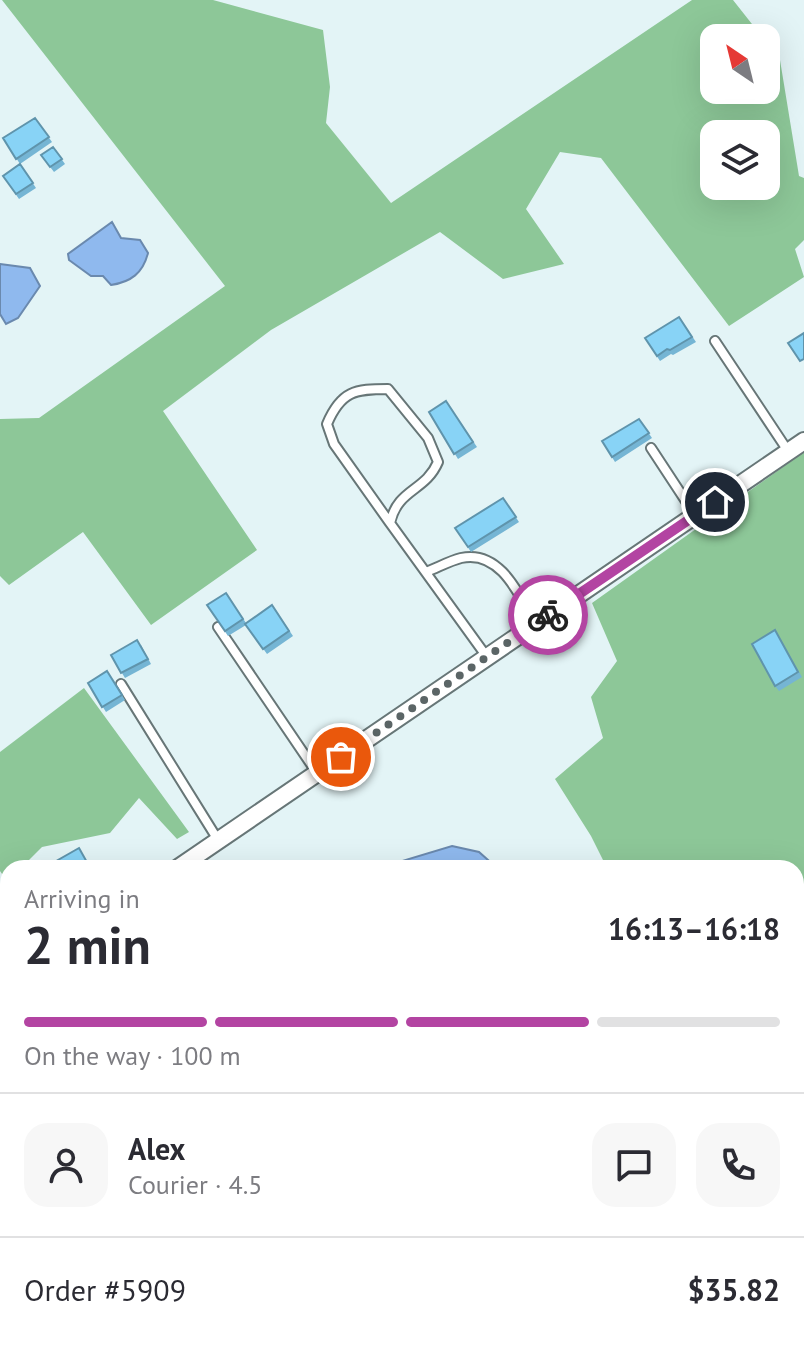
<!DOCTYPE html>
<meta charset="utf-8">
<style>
body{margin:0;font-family:"PT Sans",sans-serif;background:#f7f7f7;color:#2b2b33;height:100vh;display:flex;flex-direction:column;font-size:30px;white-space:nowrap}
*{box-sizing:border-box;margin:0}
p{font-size:26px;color:#7c7c81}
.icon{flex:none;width:44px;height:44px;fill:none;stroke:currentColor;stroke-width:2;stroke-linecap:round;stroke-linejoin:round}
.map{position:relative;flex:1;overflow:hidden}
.sheet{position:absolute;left:0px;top:860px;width:804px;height:498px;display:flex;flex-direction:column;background:#fff;border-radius:24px 24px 0 0;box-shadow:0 8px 32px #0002}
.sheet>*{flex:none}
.needle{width:52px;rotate:325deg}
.tools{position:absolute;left:700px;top:24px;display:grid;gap:16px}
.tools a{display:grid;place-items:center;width:80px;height:80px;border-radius:16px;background:#fff;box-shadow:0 8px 32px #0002;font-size:40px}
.pin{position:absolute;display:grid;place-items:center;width:68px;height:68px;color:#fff;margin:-34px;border:4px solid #fff;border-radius:50%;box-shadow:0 2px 8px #0007}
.courier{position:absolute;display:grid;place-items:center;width:80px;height:80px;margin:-40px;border:6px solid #b344a2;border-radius:50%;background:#fff;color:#222;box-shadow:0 2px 10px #0007}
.summary em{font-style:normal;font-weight:700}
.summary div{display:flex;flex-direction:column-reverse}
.summary{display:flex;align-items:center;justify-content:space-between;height:136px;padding:0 24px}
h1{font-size:52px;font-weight:700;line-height:60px}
.bar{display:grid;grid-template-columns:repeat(4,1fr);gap:12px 8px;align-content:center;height:96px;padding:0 24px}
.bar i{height:10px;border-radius:6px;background:#e1e1e2}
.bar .on{background:#b344a2}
.bar p{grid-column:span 4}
.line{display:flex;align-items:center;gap:20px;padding:0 24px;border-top:2px solid #e1e1e2}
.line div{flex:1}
.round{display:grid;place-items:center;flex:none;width:84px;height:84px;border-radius:24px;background:#f7f7f7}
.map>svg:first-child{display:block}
.forest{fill:#8dc798;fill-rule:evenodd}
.water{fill:#8fb9ee;stroke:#6a89ae;stroke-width:2}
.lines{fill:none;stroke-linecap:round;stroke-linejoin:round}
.lane-casing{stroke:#677677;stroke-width:12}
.street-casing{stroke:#677677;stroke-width:20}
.primary-casing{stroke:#677677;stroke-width:28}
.lane{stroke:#fff;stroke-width:8}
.street{stroke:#fff;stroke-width:16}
.primary{stroke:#fff;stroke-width:24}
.wall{fill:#75b5d4}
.building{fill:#88d3f6;stroke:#5f94ac;stroke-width:2}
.done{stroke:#5b6566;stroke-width:8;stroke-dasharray:0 14.4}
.route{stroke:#b344a2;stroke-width:10}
</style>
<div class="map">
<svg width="804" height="1357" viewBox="0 0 804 1357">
<rect width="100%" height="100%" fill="#e3f4f6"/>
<path class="forest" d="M2,0H213L323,30L330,87L326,123L391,203L692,0H733L763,38H714V90H766V42L780,60L799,176L804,178V240L795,249L804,277L729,326L601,158L560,152L526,209L564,264L503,279L440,232L271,330L163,411L257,550L151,625L83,532L9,585L0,576V419L39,418L225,286ZM766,134V186H714V134Z
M804,452V1011L800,1006L796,1009V868H607L591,836L555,779L603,738L591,697L617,661L592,603Z
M84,688L189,832L177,839L139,798L110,833L42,847L21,868H8L7,881L0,871V752Z
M508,1350H606L610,1357H512Z"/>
<path class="water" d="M112,222L121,238L140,240L148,253C143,273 131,282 111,285L103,276H91L69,260L68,254Z
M0,264L30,268L40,286L18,318L6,324L0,314Z
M452,846L479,852L497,868H396L402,861Z"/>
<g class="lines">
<g class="lane-casing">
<path id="lane" d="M715,341L788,451
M651,448L695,515
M390,523L334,444L327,424C341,391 355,389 388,389L428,438L438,462C425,492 398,488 390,523L487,657
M426,572C437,568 449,561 461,558C501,549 520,597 536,624
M218,627L317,773
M121,684L218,840
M0,1050L8,1061
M0,1117L8,1130
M0,1212L8,1206
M0,1244L8,1256"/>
</g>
<g class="street-casing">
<path id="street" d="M178,868L804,441"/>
</g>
<g class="primary-casing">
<path id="primary" d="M0,918L8,930
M264,1350L268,1357"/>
</g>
<use href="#lane" class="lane"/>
<use href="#street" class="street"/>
<use href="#primary" class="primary"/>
</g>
<path class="wall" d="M35,118L52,142L20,164L36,188L19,199L3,176L20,164L3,138Z
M53,147L65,164L54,172L41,155Z
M679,317L696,342L673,355L671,354L660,361L645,338Z
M446,401L477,447L458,459L429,412Z
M639,419L652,438L615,462L602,441Z
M503,498L519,522L471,552L455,528Z
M226,593L246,623L272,605L293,636L267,654L246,625L228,636L207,605Z
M775,630L802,677L779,691L775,686Z
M141,645L151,664L125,678L111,655Z
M107,671L125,700L106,712L88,683Z
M374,1350H392L382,1357H378Z
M418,1350H450L452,1353L446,1357H417Z"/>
<path class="building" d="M35,118L49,137L16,159L3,138Z
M53,147L62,159L50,167L41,155Z
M20,164L33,183L16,194L3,176Z
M679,317L692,337L670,350L667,349L657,356L645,338Z
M804,333V359L800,361L788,343Z
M446,401L473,442L454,454L429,412Z
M639,419L649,433L612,457L602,441Z
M503,498L516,517L468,547L455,528Z
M226,593L243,619L225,631L207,605Z
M272,605L289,631L263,649L245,624Z
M775,630L798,672L775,686L752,644Z
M137,640L148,659L121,673L111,655Z
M107,671L122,695L102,707L88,683Z
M79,848L88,864L81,868H44Z
M418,1350H445L435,1357H417L414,1353Z
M724,1350H756L761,1357H717L716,1356Z
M372,1352L376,1357H366Z"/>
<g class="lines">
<path class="done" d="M341,757L548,615"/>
<path class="route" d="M548,615L715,502"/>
</g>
</svg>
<div class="tools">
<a><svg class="needle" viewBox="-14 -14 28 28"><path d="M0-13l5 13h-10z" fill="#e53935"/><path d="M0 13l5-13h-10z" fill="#7c7c81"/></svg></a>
<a><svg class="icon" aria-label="layers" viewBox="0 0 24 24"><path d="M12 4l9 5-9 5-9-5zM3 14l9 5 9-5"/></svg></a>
</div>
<div class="pin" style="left:341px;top:757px;background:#ea580c"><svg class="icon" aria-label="bag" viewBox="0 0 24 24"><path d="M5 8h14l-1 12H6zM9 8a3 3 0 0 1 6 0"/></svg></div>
<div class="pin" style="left:715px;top:502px;background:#1f2937"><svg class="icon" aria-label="home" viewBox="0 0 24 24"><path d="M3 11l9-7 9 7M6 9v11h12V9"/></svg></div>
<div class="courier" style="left:548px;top:615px"><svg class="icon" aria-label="bike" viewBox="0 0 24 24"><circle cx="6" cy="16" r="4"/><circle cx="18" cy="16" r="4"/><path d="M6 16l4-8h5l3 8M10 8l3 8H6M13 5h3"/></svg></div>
<section class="sheet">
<div class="summary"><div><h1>2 min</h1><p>Arriving in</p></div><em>16:13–16:18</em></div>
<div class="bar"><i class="on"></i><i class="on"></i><i class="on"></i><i></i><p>On the way · 100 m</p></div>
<div class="line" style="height:144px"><a class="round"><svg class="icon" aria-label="person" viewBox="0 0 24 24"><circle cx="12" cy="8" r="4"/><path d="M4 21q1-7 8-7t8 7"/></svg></a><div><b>Alex</b><p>Courier · 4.5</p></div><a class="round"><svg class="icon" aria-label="chat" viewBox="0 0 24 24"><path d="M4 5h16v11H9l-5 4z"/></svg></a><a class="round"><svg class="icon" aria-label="phone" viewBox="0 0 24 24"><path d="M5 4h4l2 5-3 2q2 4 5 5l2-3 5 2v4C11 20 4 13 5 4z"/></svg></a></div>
<div class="line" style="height:104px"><div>Order #5909</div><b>$35.82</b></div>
</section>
</div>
